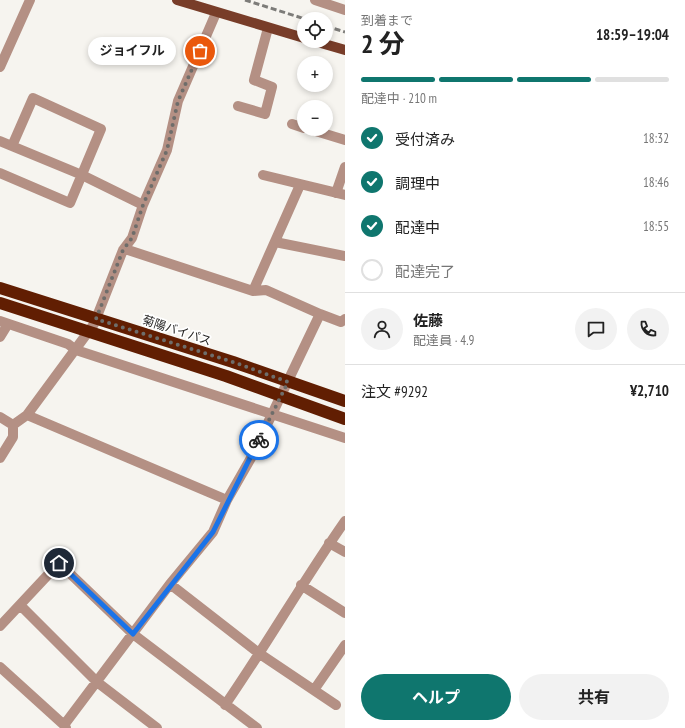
<!DOCTYPE html>
<html lang="ja">
<meta charset="utf-8">
<style>
body{margin:0;font-family:"PT Sans Narrow","Noto Sans JP",sans-serif;background:#f2f2f2;color:#222;height:100vh;display:flex;flex-direction:column;font-size:15px;white-space:nowrap}
*{box-sizing:border-box;margin:0}
p{font-size:13px;color:#767676}
.icon{flex:none;width:22px;height:22px;fill:none;stroke:currentColor;stroke-width:2;stroke-linecap:round;stroke-linejoin:round}
.map{position:relative;flex:1;overflow:hidden}
.side{display:flex;flex-direction:column;background:#fff;width:340px}
.side>*{flex:none}
.controls{position:absolute;left:297px;top:12px;display:grid;gap:8px}
.controls a{display:grid;place-items:center;width:36px;height:36px;border-radius:50%;background:#fff;box-shadow:0 2px 6px #0003;font-size:20px}
.pin{position:absolute;display:grid;place-items:center;width:34px;height:34px;color:#fff;margin:-17px;border:2px solid #fff;border-radius:50%;box-shadow:0 1px 4px #0007}
.courier{position:absolute;display:grid;place-items:center;width:40px;height:40px;margin:-20px;border:3px solid #1a73e8;border-radius:50%;background:#fff;color:#222;box-shadow:0 1px 5px #0007}
.bubble{position:absolute;height:28px;border-radius:14px;background:#fff;box-shadow:0 2px 6px #0003;font-size:13px;font-weight:700;line-height:28px;text-align:center}
.overview em{font-style:normal;font-weight:700}
.overview div{display:flex;flex-direction:column-reverse}
.overview{display:flex;align-items:center;justify-content:space-between;height:68px;padding:0 16px}
h1{font-size:26px;font-weight:700;line-height:30px}
.bar{display:grid;grid-template-columns:repeat(4,1fr);gap:6px 4px;align-content:center;height:48px;padding:0 16px}
.bar i{height:5px;border-radius:3px;background:#e0e0e0}
.bar .current{background:#0f766e}
.bar p{grid-column:span 4}
.line{display:flex;align-items:center;gap:10px;padding:0 16px;border-top:1px solid #e0e0e0}
.line div{flex:1}
.round{display:grid;place-items:center;flex:none;width:42px;height:42px;border-radius:21px;background:#f2f2f2}
ol{padding:0 16px;list-style:none}
li{display:flex;align-items:center;gap:12px;height:44px}
li p{margin-inline-start:auto}
li .icon{padding:4px;border-radius:50%;background:#0f766e;color:#fff;stroke-width:4}
li:last-child{color:#767676}
li i{width:22px;height:22px;border:2px solid #e0e0e0;border-radius:50%}
.button{display:flex;gap:8px;margin-top:auto;padding:8px 16px}
.button a{flex:1;height:46px;border-radius:24px;background:#0f766e;color:#fff;font-size:16px;font-weight:700;line-height:46px;text-align:center}
.button a+a{background:#f2f2f2;color:#222}
main{display:flex;flex:1;min-height:0}
.map>svg:first-child{display:block}
.lines{fill:none;stroke-linecap:round;stroke-linejoin:round}
.minor{stroke:#b49084;stroke-width:10}
.major{stroke:#783d29;stroke-width:10}
.highway{stroke:#611e02;stroke-width:12}
.rail{stroke:#7d7c79;stroke-width:3;stroke-dasharray:6 3;stroke-linecap:butt}
.done{stroke:#6e6d6a;stroke-width:4;stroke-dasharray:0 7.2}
.route{stroke:#1a73e8;stroke-width:5}
.labels{text-anchor:middle;dominant-baseline:central;stroke-width:3.5;stroke-linejoin:round;paint-order:stroke}
.street-label{font-size:12px;fill:#252423;stroke:#fff}
</style>
<main>
<div class="map">
<svg width="345" height="728" viewBox="0 0 345 728">
<rect width="100%" height="100%" fill="#f6f4ef"/>
<g class="lines">
<path class="minor" d="M315,0L345,10
M0,67L30,0
M238,106L265,114L272,87L254,80L268,28
M292,124L304,128
M309,129L345,140
M0,141L82,175L143,205
M0,173L70,203L101,129L33,98L12,146
M263,175L345,195
M336,193L345,167
M275,242L345,256
M253,291L300,185
M320,314L341,322L345,319
M0,321L68,344L76,350L345,438
M0,337L8,324
M27,415L227,500
M0,417L13,425
M0,458L13,437V425L27,415L94,324L123,250L132,238L143,205L167,150L178,101L216,13
M329,543L345,552
M170,584L260,654L336,705
M301,585L345,613
M20,605L97,682L157,728
M0,626L59,563L133,634L257,728
M0,667L64,725L66,728
M314,690L345,645
M225,705C267,644 303,581 345,521
M64,725L170,584L213,532L227,500L251,458L320,314L266,290L253,291L125,249"/>
<path class="major" d="M177,0L304,38
M314,41L345,50"/>
<path class="highway" d="M0,288L233,362L345,401
M0,303L226,376L345,419"/>
<path class="rail" d="M245,0L305,19
M326,26L345,32"/>
</g>
<g class="lines">
<path class="done" d="M200,51L178,101L167,150L143,205L132,238L123,250L96,319L233,362L288,382L259,440"/>
<path class="route" d="M59,563L133,634L213,532L259,440"/>
</g>
<g class="labels">
<g class="street-label">
<text transform="translate(177 330) rotate(18)">菊陽バイパス</text>
</g>
</g>
</svg>
<div class="controls">
<a><svg class="icon" aria-label="locate" viewBox="0 0 24 24"><circle cx="12" cy="12" r="6"/><path d="M12 2v4M12 18v4M2 12h4M18 12h4"/></svg></a>
<a>+</a>
<a>−</a>
</div>
<div class="pin" style="left:200px;top:51px;background:#ea580c"><svg class="icon" aria-label="bag" viewBox="0 0 24 24"><path d="M5 8h14l-1 12H6zM9 8a3 3 0 0 1 6 0"/></svg></div>
<div class="pin" style="left:59px;top:563px;background:#1f2937"><svg class="icon" aria-label="home" viewBox="0 0 24 24"><path d="M3 11l9-7 9 7M6 9v11h12V9"/></svg></div>
<div class="courier" style="left:259px;top:440px"><svg class="icon" aria-label="bike" viewBox="0 0 24 24"><circle cx="6" cy="16" r="4"/><circle cx="18" cy="16" r="4"/><path d="M6 16l4-8h5l3 8M10 8l3 8H6M13 5h3"/></svg></div>
<div class="bubble" style="left:88px;top:37px;width:88px">ジョイフル</div>
</div>
<section class="side">
<div class="overview"><div><h1>2 分</h1><p>到着まで</p></div><em>18:59–19:04</em></div>
<div class="bar"><i class="current"></i><i class="current"></i><i class="current"></i><i></i><p>配達中 · 210 m</p></div>
<ol>
<li><svg class="icon" aria-label="check" viewBox="0 0 24 24"><path d="M5 12l5 5 9-10"/></svg>受付済み<p>18:32</p></li>
<li><svg class="icon" aria-label="check" viewBox="0 0 24 24"><path d="M5 12l5 5 9-10"/></svg>調理中<p>18:46</p></li>
<li><svg class="icon" aria-label="check" viewBox="0 0 24 24"><path d="M5 12l5 5 9-10"/></svg>配達中<p>18:55</p></li>
<li><i></i>配達完了</li>
</ol>
<div class="line" style="height:72px"><a class="round"><svg class="icon" aria-label="person" viewBox="0 0 24 24"><circle cx="12" cy="8" r="4"/><path d="M4 21q1-7 8-7t8 7"/></svg></a><div><b>佐藤</b><p>配達員 · 4.9</p></div><a class="round"><svg class="icon" aria-label="chat" viewBox="0 0 24 24"><path d="M4 5h16v11H9l-5 4z"/></svg></a><a class="round"><svg class="icon" aria-label="phone" viewBox="0 0 24 24"><path d="M5 4h4l2 5-3 2q2 4 5 5l2-3 5 2v4C11 20 4 13 5 4z"/></svg></a></div>
<div class="line" style="height:52px"><div>注文 #9292</div><b>¥2,710</b></div>
<div class="button"><a>ヘルプ</a><a>共有</a></div>
</section>
</main>
